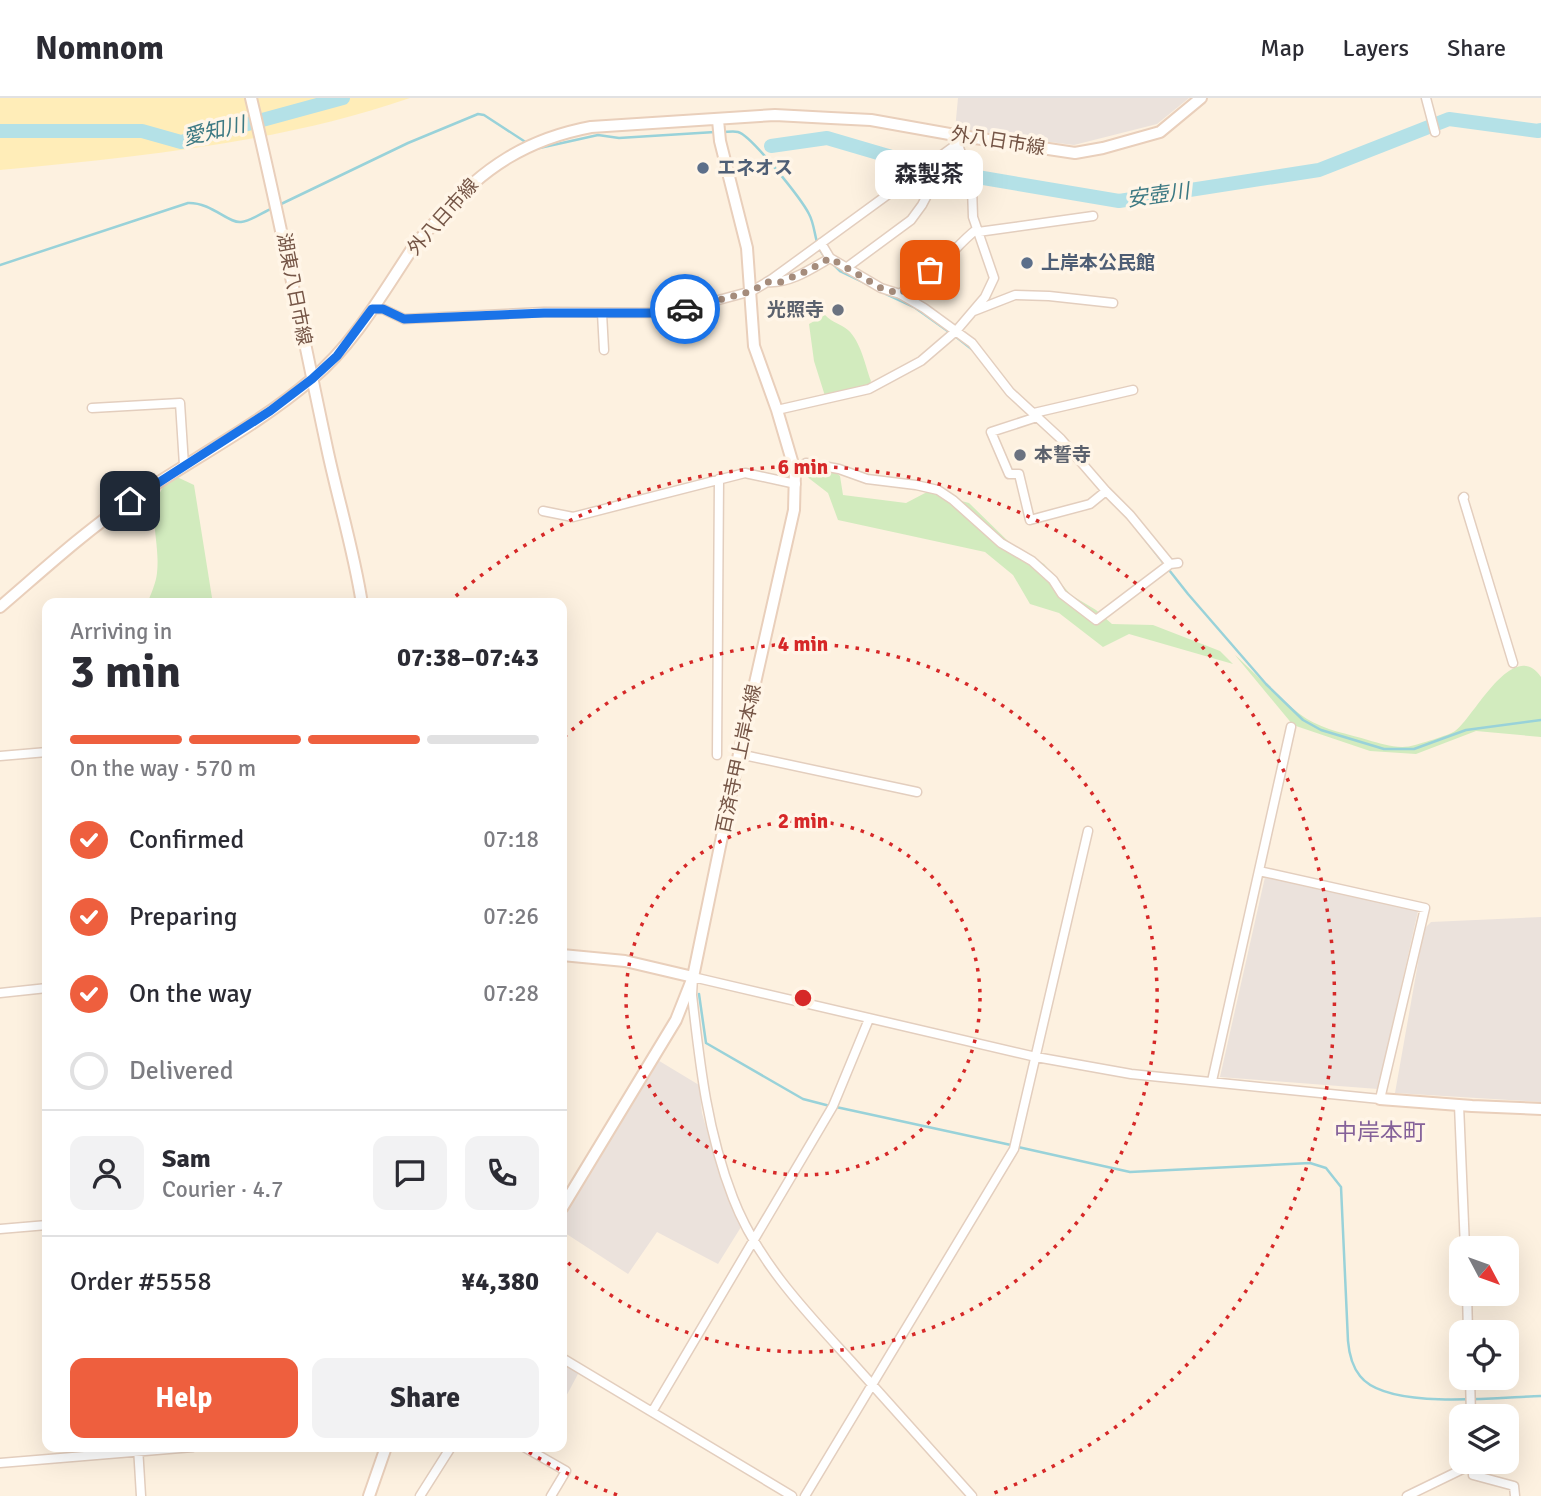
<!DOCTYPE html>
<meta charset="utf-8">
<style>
body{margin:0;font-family:Signika,"Noto Sans JP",sans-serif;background:#f2f2f3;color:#2b2b33;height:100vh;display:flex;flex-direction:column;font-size:26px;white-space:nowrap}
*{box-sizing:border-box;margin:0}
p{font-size:23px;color:#7c7c81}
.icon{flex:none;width:38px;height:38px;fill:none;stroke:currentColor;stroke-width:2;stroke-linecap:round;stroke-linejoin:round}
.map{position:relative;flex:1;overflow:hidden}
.sheet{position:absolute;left:42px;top:500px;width:525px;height:854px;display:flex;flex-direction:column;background:#fff;border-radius:14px;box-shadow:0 7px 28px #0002}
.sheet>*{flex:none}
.needle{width:46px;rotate:131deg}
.fabs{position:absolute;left:1449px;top:1138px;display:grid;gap:14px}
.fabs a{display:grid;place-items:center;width:70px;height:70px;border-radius:14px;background:#fff;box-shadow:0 7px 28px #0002;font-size:35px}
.pin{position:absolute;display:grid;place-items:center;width:60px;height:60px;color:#fff;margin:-30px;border-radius:14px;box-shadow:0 4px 10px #0006}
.courier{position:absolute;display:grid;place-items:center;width:70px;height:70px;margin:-35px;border:5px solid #1a73e8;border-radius:50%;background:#fff;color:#222;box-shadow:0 2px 9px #0007}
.bubble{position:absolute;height:49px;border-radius:14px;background:#fff;box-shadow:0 7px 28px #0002;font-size:23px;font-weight:700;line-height:49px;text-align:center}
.overview em{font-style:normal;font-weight:700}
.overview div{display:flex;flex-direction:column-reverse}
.overview{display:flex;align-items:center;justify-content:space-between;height:119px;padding:0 28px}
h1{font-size:46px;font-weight:700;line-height:52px}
.bar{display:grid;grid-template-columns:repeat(4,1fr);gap:10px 7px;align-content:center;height:84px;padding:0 28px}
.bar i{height:9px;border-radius:5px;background:#e1e1e2}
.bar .on{background:#ee5f3e}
.bar p{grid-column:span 4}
.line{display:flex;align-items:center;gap:18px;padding:0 28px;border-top:2px solid #e1e1e2}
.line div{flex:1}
.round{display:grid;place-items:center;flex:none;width:74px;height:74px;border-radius:14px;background:#f2f2f3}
ol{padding:0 28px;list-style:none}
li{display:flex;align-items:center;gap:21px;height:77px}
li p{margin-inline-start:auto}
li .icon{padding:7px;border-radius:50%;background:#ee5f3e;color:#fff;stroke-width:4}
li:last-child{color:#7c7c81}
li i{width:38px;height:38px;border:4px solid #e1e1e2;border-radius:50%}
.cta{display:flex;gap:14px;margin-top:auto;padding:14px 28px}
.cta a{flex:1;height:80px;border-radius:14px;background:#ee5f3e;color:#fff;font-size:28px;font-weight:700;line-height:80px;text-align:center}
.cta a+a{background:#f2f2f3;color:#2b2b33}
header{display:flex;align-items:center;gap:42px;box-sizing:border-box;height:98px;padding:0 35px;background:#fff;border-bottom:2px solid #e1e1e2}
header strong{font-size:33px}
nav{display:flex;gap:38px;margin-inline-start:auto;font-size:24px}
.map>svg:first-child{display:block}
.industrial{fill:#ebe2dc}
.green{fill:#d2ebbe}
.sand{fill:#ffedb8}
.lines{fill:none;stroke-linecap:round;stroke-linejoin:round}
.stream{stroke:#99d2d9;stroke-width:2.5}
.river{stroke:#b4e1e7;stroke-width:14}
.street-casing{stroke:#e3cebe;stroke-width:11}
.secondary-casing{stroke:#e9cfbb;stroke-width:14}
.street{stroke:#fff;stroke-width:8}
.secondary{stroke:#fff;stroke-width:10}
.done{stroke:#a58c7c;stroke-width:7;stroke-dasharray:0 12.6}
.route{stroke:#1a73e8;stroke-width:9}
.ring{fill:none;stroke:#d62828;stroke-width:3.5;stroke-dasharray:3.5 7}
.service-dot{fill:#5c6f8a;stroke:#fff5e7;stroke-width:2.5}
.worship-dot{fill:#6b7280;stroke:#fff5e7;stroke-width:2.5}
.labels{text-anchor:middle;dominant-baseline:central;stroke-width:7;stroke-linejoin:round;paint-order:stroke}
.street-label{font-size:19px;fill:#755546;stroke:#fff5e7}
.service-label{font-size:19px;font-weight:bold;fill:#4e5e75;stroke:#fff5e7;text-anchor:start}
.worship-label{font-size:19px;font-weight:bold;fill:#5b616d;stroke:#fff5e7;text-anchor:end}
.water-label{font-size:21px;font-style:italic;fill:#3c7983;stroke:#fff5e7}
.quarter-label{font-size:23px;fill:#846199;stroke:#fff5e7}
.centre{fill:#d62828;stroke:#fff5e7;stroke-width:3.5}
.ring-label{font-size:21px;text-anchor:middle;font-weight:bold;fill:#d62828;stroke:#fff5e7;stroke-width:7;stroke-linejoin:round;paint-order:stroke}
</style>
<header>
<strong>Nomnom</strong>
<nav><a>Map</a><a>Layers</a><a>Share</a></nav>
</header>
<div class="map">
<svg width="1541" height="1398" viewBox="0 0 1541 1398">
<rect width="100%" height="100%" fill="#fdf1e0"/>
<path class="industrial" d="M958,0H1189L1157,26L1074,47L955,32Z
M1265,779L1418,813L1378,991L1220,979Z
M1541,819V1004L1395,995L1424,831L1431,824Z
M656,961L699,987L702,1015L721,1082L741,1129L718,1166L657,1134L628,1176L562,1133V1123Z
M562,1264L579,1274L562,1306Z"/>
<path class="green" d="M825,217C833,225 841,226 848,232C861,244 865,267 871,283L868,288L825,298L814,263L809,226Z
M811,372L834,373L840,378L843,397L906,405L927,394L969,405L1012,447L1044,466L1071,497L1096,512L1112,526L1153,527L1220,553L1233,566L1129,536L1103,549L1059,515L1030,506L1013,477L985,454L838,422L828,395L806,378Z
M177,379L194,387L213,506H147C151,496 156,485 157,475C161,438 142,411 170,380Z
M1235,557C1256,576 1284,606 1307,621C1325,632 1348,636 1368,642C1382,646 1400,652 1415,647C1425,644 1447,638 1455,633C1473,621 1513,538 1541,579V639L1476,633L1416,656L1370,653L1293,627Z"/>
<path class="sand" d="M0,0H410C279,45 138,59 0,72Z"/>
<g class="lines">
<path class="stream" d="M722,34C727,34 734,33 738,34C751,37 802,102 809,116C817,131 813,148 827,161
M535,51L598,37L619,40L715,34
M279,107L408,45L478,16L484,17L527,45
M832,165L840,173L865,185
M0,167L188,105C211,104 229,126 241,124C251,123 263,114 273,110
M886,196L914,209L949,234
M955,238L974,253
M1143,439L1188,496L1266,586L1303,622L1321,632L1384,651H1414L1466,632L1541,622
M699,896L706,945L803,1001L830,1008
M836,1009L1011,1047
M1018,1049L1130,1074L1310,1065L1326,1070L1341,1089L1348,1243C1349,1255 1352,1268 1360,1278C1387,1313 1499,1299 1541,1298"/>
<path class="river" d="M0,33H142L181,44L343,0
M771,48L827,40L936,72L1119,103L1319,72L1449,21L1538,33L1541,32"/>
<g class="street-casing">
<path id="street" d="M1426,0L1435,34
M978,134L1093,118
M821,145L830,160L881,190L900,196L924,210L972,245L1010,294L1061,341L1106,393L1130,417L1170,466L1178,465
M846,170L911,122L922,107L949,55
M767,184C789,186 811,171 830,160
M900,196C914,183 931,174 945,162C956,151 964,141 977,131
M372,211H383L404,221L544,214L670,215L752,193L772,181L953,49
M974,213L1015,197L1049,198L1113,205
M602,215L604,252
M92,310L180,305L184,367
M777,312L869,291L921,263L956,233L985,199L994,180L973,119L972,89L955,37
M1034,315L1133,292
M1037,319L991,334L1009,376H1019L1030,422L1090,406L1106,393
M795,373L806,365L839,371L867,381L916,387L938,392L953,402L1001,445L1032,463L1053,482L1062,496L1096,522L1170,466
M1464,399L1463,400L1513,565
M543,413L573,419L745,375L796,386
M739,656L917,694
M717,657L719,381
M0,658L47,654
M0,895L47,890
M1212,983L1291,629
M1459,1007L1465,1150
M0,1131L47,1127
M1467,1195L1468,1234
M562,1260L792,1398
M1470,1279L1471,1318
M652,1314L833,1008L869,921
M138,1349L141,1398
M524,1349L566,1373L551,1398
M1473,1363V1377L1514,1388L1515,1398
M0,1365L193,1349
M420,1398L451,1349
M805,1398L1014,1051L1088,733
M972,1398C932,1353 891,1308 851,1263C807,1215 757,1163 733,1100C707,1033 700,968 692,897L693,879L1036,959L1131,976L1380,1001L1425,810L1259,773
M1407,1398L1473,1366"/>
</g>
<g class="secondary-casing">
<path id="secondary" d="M251,0C279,116 302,233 327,350C338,402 354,453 362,506
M0,509C41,474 82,436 127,405C188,363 256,329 312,281C354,246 382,196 412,151C420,140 431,129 440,119C482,70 527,41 591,29L775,17L831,20L871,22L955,37L1075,55L1103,50L1160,34L1201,0
M562,857L625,863L693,879
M1380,1001L1472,1008L1541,1011
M562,1110L676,922L693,879L739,656L794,412L795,373L777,312L754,248L747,150L720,43L718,22
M369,1398L386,1349"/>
</g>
<use href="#street" class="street"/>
<use href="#secondary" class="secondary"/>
</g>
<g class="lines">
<path class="done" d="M685,211L752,193L767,184L778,185L807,173L830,160L881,190L900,196L930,172"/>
<path class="route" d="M130,403L270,313L312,281L337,258L372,211H383L404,221L544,215H670L685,211"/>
</g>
<g class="ring">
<circle cx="803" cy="900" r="177"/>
<path d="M564 639A354 354 0 1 1 564 1161"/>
<path d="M617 1397A531 531 0 0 1 522 1350M448 505A531 531 0 1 1 989 1397"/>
</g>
<g class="service-dot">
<circle cx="703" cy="70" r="7"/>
<circle cx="1027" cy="165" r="7"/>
</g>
<g class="worship-dot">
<circle cx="838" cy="212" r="7"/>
<circle cx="1020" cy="357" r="7"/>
</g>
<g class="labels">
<g class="street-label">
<text transform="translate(998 43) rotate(9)">外八日市線</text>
<text transform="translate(443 119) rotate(-48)">外八日市線</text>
<text transform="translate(294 191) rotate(79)">湖東八日市線</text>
<text transform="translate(739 661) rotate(-78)">百済寺甲上岸本線</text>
</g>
<g class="service-label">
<text x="717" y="70">エネオス</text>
<text x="1041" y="165">上岸本公民館</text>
</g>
<g class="worship-label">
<text x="824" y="212">光照寺</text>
<text x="1034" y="357" text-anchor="start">本誓寺</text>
</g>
<g class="water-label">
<text transform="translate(214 33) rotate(-13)">愛知川</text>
<text transform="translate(1158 97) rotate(-8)">安壺川</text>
</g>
<g class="quarter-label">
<text x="1380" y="1034">中岸本町</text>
</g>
</g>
<circle cx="803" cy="900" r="10" class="centre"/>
<g class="ring-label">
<text x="803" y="376">6 min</text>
<text x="803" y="553">4 min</text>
<text x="803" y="730">2 min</text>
</g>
</svg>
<div class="fabs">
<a><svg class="needle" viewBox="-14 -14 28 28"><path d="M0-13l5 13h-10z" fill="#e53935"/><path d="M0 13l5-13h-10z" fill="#7c7c81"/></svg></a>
<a><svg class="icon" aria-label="locate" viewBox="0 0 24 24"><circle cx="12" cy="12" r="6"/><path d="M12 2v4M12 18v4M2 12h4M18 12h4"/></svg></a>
<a><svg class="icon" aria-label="layers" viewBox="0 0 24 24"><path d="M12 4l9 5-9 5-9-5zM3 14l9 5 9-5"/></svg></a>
</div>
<div class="pin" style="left:930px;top:172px;background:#ea580c"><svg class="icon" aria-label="bag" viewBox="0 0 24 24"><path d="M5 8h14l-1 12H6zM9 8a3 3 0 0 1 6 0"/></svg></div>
<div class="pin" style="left:130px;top:403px;background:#1f2937"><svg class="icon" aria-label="home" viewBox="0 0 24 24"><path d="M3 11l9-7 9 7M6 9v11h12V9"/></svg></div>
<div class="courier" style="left:685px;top:211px"><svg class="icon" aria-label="car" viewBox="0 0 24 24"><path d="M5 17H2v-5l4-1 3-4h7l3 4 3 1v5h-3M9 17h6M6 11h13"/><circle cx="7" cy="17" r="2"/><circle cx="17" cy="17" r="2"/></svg></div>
<div class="bubble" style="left:875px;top:52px;width:108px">森製茶</div>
<section class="sheet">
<div class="overview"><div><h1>3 min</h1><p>Arriving in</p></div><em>07:38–07:43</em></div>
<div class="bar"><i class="on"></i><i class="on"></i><i class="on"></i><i></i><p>On the way · 570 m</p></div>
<ol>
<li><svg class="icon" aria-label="check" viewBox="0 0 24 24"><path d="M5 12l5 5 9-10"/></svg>Confirmed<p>07:18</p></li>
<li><svg class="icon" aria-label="check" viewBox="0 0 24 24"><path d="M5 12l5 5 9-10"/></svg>Preparing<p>07:26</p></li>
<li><svg class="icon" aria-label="check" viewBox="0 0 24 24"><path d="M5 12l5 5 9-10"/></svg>On the way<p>07:28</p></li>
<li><i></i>Delivered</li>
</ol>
<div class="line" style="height:126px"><a class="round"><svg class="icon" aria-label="person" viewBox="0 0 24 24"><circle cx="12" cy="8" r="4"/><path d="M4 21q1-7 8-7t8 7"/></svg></a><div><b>Sam</b><p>Courier · 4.7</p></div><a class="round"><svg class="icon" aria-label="chat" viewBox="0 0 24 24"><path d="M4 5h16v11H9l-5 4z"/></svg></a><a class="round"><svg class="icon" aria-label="phone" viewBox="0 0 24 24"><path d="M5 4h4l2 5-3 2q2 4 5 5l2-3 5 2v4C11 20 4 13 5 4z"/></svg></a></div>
<div class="line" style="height:91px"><div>Order #5558</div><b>¥4,380</b></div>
<div class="cta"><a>Help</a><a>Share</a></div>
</section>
</div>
